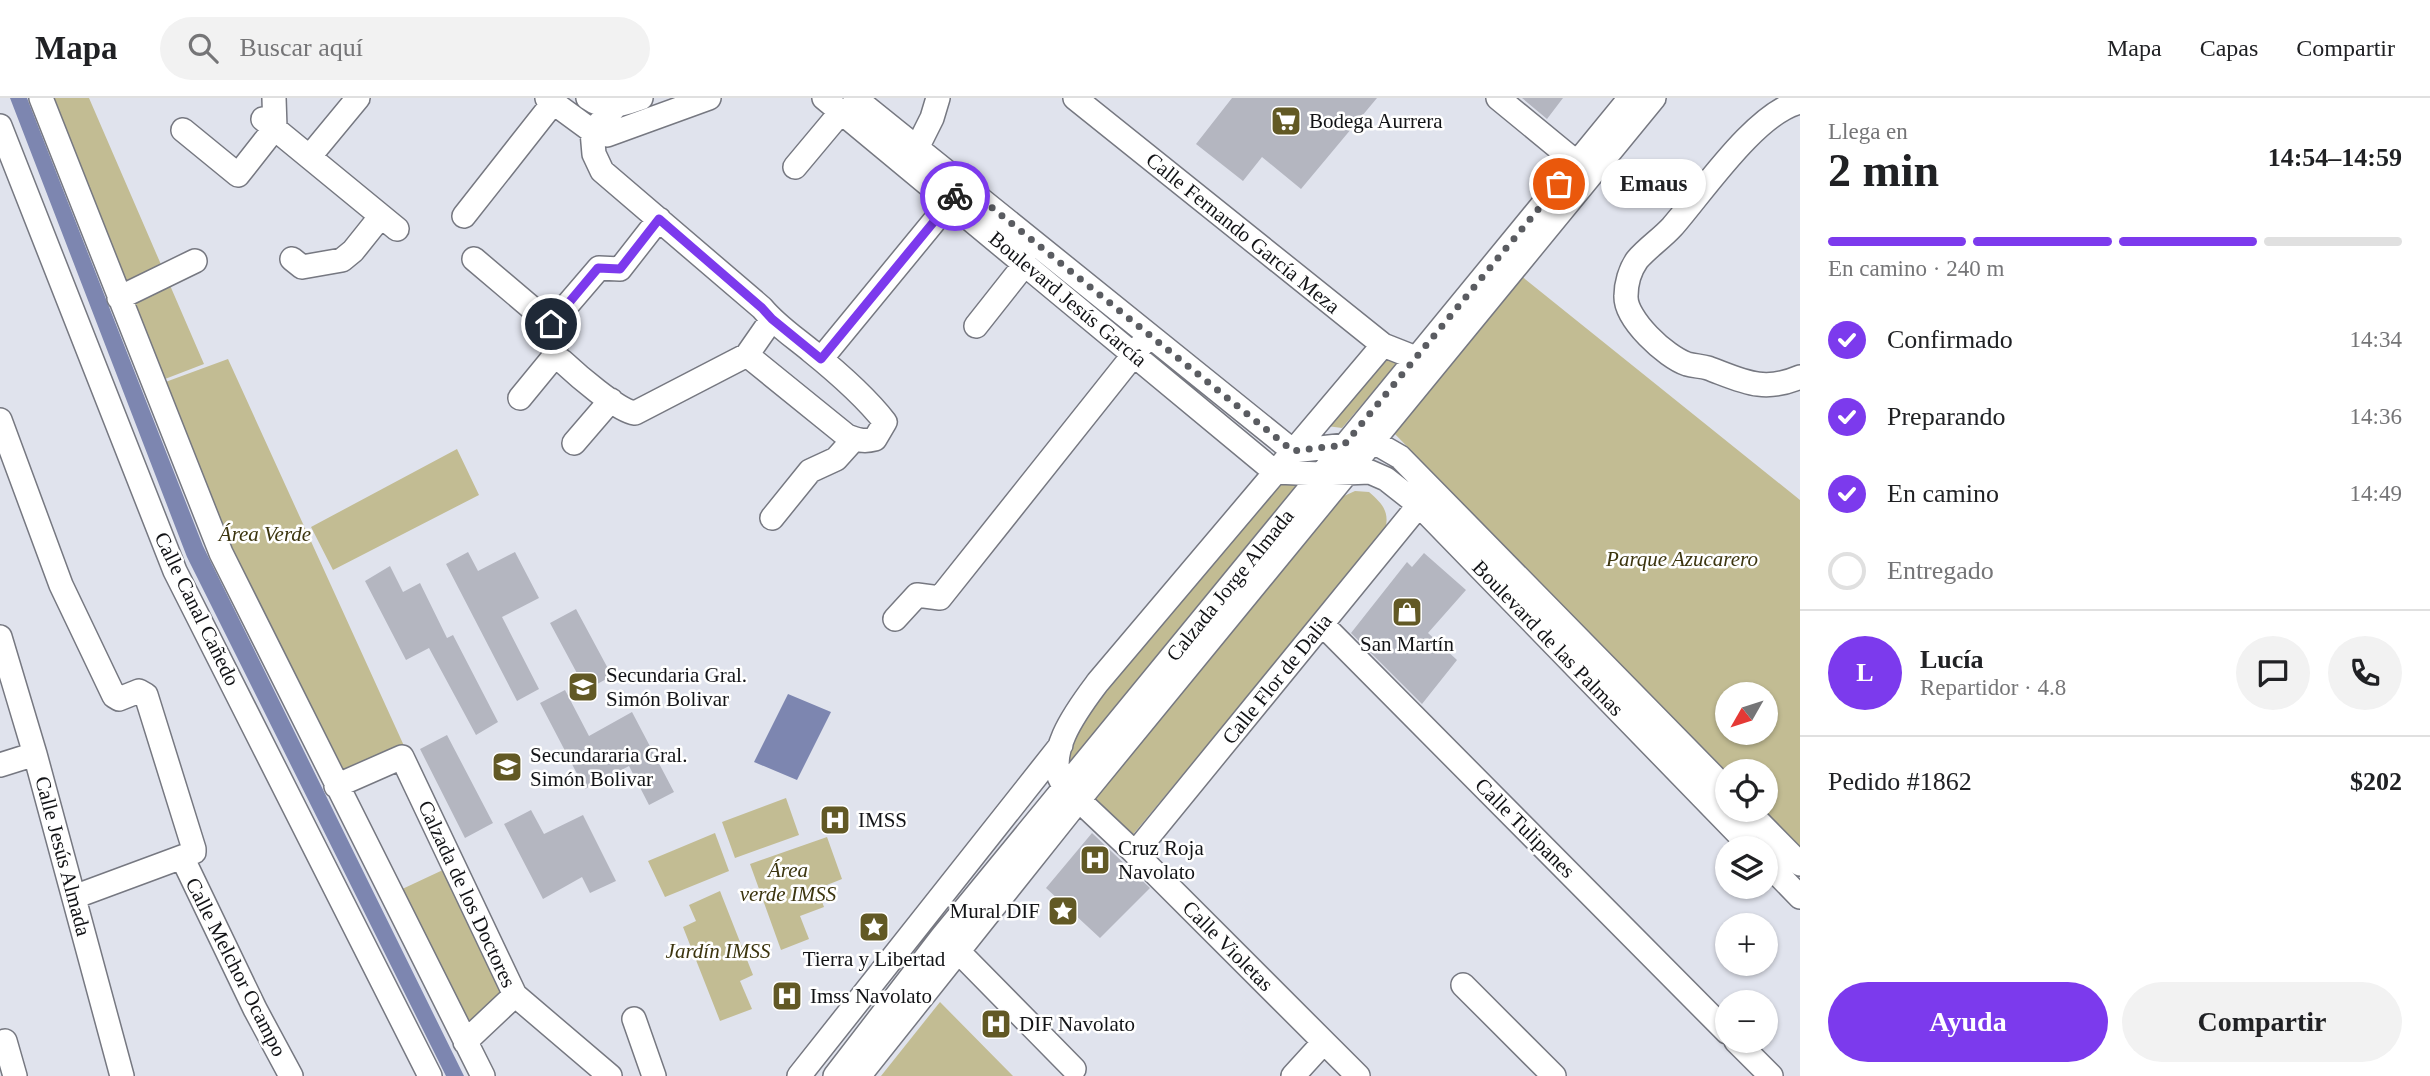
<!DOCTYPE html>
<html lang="es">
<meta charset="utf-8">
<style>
body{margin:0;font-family:Georgia,serif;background:#f2f2f2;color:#202124;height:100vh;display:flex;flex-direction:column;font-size:26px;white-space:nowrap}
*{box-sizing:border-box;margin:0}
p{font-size:23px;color:#757577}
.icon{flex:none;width:38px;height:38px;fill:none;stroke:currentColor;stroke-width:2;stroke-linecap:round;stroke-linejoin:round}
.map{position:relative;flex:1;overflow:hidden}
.panel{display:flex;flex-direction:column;background:#fff;width:630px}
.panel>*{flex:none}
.needle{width:46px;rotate:231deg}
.fabs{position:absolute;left:1715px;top:584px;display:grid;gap:14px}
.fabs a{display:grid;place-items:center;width:63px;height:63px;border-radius:50%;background:#fff;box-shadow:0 2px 5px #0004;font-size:35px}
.pin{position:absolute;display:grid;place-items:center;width:60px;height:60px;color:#fff;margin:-30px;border:4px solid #fff;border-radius:50%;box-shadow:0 2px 7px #0007}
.courier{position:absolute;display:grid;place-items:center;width:70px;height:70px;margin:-35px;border:5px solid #7c3aed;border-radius:50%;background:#fff;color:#222;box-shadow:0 2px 9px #0007}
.bubble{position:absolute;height:49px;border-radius:24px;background:#fff;box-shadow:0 2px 5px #0004;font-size:23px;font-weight:800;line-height:49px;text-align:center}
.summary em{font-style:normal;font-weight:800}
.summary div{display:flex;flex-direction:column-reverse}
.summary{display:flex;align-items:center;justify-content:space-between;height:119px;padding:0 28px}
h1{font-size:46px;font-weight:800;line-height:52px}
.bar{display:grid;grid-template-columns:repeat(4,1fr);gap:10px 7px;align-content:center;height:84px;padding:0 28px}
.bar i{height:9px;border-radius:5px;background:#e0e0e0}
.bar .active{background:#7c3aed}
.bar p{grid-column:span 4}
.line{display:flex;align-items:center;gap:18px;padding:0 28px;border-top:2px solid #e0e0e0}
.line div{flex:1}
.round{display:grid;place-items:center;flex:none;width:74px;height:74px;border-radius:37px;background:#f2f2f2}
ol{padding:0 28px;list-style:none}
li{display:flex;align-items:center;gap:21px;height:77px}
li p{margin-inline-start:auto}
li .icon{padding:7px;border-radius:50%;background:#7c3aed;color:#fff;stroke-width:4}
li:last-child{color:#757577}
li i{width:38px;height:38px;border:4px solid #e0e0e0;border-radius:50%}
.cta{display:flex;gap:14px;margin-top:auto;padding:14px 28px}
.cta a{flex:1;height:80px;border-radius:42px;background:#7c3aed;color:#fff;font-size:28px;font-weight:800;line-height:80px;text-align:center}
.cta a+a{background:#f2f2f2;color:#202124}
header{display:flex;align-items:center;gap:42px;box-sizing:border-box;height:98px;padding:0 35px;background:#fff;border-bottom:2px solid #e0e0e0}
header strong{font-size:33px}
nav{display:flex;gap:38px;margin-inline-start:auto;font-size:24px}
.search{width:490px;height:63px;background:#f2f2f2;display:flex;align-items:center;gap:18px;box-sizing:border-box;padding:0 24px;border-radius:38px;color:#757577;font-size:26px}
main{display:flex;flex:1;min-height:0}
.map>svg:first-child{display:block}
.green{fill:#c2bc93;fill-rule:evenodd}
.water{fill:#7d86b0}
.building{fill:#b4b6c0}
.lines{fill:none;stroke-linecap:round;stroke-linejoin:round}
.minor-casing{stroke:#767881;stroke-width:26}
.minor{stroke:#fff;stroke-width:23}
.done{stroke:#5a5c61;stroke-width:7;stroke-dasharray:0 12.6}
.route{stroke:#7c3aed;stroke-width:9}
.labels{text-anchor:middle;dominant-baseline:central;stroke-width:5;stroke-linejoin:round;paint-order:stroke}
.poi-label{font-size:21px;fill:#121316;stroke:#fff;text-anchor:start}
.street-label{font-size:21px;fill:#121316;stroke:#fff}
.park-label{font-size:21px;font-style:italic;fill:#3c350f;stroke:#fff}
</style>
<header>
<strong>Mapa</strong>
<div class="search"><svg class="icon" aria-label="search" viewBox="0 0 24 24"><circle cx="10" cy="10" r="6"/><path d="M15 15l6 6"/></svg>Buscar aquí</div>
<nav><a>Mapa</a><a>Capas</a><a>Compartir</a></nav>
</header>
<main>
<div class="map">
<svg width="1800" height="978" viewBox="0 0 1800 978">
<rect width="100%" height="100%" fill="#e0e3ed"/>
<path class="green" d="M54,0H89L204,266L165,281Z
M1520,177L1800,402V751L1762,712H1766V674H1727V676L1391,332ZM1727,597H1766V635H1727Z
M228,261L405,650L344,680L229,454L160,286Z
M1378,261L1400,262L1342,330L1327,328Z
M457,351L479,397L333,472L311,429Z
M1283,379L1299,380L1298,390L1069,668L1067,661L1081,620Z
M1355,393L1369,394C1383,406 1391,415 1384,435L1130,740L1090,698L1344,398Z
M786,700L799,737L735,760L722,724Z
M715,735L729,773L665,799L648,763Z
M827,739L842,781L817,791L824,809L800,818L809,841L781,852L750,766Z
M445,771L501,886L502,898L471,930L398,793Z
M720,793L753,877L740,883L752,911L720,923L683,829L696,823L689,807Z
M940,904L1013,978H881Z"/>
<path class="water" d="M10,0H27L203,448L464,978H446L187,459Z
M788,596L831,614L797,682L754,664Z"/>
<path class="building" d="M1232,0H1377L1301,91L1262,59L1243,83L1196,46Z
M1522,0H1563L1547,21Z
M468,454L478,473L515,454L539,500L502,519L539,591L517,603L446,466Z
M1424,455L1466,492L1428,535L1457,562L1422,606L1351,535L1407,464L1412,469Z
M390,468L403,494L420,485L447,540L453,537L498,624L476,637L429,550L406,562L365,483Z
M576,511L612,578L586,592L550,525Z
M565,592L589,638L632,614L674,694L649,707L629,668L585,691L540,605Z
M447,637L493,725L465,740L420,651Z
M531,712L544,736L583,717L616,783L590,795L582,779L543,801L504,726Z
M1092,735L1150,790L1100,840L1046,790Z"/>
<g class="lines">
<g class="minor-casing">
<path id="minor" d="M41,0L221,455L483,978
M547,0L592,33L607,37L709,0
M588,0C606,13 621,7 641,0
M824,0L1275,374L1320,376L1370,374L1386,381L1419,407L1753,751
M855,0L1293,353L1374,344L1400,359L1727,692
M1075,0L1383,247L1416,260
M1498,0L1577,65
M1800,4C1756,14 1702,95 1672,129C1661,141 1647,150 1637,162C1630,172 1626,186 1626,198C1625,221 1666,259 1687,266C1694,268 1701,268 1708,270C1743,283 1763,295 1800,279
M615,9L592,33L594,56L602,73L762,210C776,227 794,239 811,253C837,274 864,297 885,324L875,341C864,344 857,342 847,338L747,257
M263,21L397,131
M0,28L175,473L430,978
M183,32L238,77L275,30L274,0
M917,50L932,20L938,0
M310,58L358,0
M795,69L841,14
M464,118L553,5
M292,161L302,169L342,162L353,153L381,118
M474,161L560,234L552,261
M119,200L195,163
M551,226L599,170L620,171L659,121
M976,228L1025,166
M821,261L959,93
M520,300L552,261L562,263C576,276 618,313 635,315L747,257L772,221
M0,322L61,487L114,598L119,601L139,593L146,597L194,751V754L182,759L74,799
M574,345L611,302
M772,420L810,373L836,361L854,341
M895,521L917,497L940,500L1143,245
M1322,526L1727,934
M0,539L35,656L122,978
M0,667L35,656
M336,688L402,659L515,897L610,978
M1747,712L1800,766
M1135,755L1419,407
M182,759L255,911L291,978
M1766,764L1800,799
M949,844L1074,971
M1463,887L1554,978
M634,921L654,978
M5,943L15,978
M1736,943L1771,978
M465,944L515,897
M799,978L1061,647
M835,978L942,839L1630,0
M859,978L1078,703L1654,0
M1293,978L1324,944
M1358,978L1135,755L1066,690C1039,660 1080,608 1098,584L1383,247"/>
</g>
<use href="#minor" class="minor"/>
</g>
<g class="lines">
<path class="done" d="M955,98L964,87L1293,353L1344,347L1559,86"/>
<path class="route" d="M551,226L598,170L620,171L659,121L762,210L772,221L821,261L955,98"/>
</g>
<defs>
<g id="supermarket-square" transform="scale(1.575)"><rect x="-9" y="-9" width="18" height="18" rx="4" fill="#625925" stroke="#fff"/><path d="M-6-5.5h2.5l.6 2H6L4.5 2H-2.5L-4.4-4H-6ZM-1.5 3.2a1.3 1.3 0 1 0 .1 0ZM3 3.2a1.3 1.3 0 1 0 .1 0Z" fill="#fff"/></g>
<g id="shop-square" transform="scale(1.575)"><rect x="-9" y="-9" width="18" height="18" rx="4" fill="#625925" stroke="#fff"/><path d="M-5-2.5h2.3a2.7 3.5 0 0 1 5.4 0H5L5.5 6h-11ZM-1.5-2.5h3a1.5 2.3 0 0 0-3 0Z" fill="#fff"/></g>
<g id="school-square" transform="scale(1.575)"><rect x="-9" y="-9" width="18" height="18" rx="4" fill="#625925" stroke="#fff"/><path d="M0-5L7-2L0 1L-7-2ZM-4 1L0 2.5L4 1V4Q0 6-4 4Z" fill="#fff"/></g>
<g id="hospital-square" transform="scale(1.575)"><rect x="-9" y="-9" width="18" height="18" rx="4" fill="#625925" stroke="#fff"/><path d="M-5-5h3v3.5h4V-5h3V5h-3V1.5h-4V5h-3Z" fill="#fff"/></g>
<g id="sight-square" transform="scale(1.575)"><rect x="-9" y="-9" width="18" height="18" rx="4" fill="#625925" stroke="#fff"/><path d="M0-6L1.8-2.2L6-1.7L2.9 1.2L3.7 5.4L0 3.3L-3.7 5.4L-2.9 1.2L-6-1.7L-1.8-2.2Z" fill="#fff"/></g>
</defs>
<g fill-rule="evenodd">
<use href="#supermarket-square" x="1286" y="23"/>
<use href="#shop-square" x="1407" y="514"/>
<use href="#school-square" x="583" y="589"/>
<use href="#school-square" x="507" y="669"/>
<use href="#hospital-square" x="835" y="722"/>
<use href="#hospital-square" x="1095" y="762"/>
<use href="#sight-square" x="1063" y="813"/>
<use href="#sight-square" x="874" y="829"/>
<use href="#hospital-square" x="787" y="898"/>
<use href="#hospital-square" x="996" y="926"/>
</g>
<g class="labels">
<g class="poi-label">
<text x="1309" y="23">Bodega Aurrera</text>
<text x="1407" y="546" text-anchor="middle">San Martín</text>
<text x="606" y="577">Secundaria Gral.<tspan x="606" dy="24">Simón Bolivar</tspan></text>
<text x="530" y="657">Secundararia Gral.<tspan x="530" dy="24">Simón Bolivar</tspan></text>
<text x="858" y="722">IMSS</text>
<text x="1118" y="750">Cruz Roja<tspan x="1118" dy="24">Navolato</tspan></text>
<text x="1040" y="813" text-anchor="end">Mural DIF</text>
<text x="874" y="861" text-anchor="middle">Tierra y Libertad</text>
<text x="810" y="898">Imss Navolato</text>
<text x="1019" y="926">DIF Navolato</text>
</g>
<g class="street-label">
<text transform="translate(1243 135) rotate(39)">Calle Fernando García Meza</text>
<text transform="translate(1068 201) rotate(40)">Boulevard Jesús García</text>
<text transform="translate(1230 487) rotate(-51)">Calzada Jorge Almada</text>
<text transform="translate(197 511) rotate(64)">Calle Canal Cañedo</text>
<text transform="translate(1548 540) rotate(46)">Boulevard de las Palmas</text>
<text transform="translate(1277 581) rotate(-51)">Calle Flor de Dalia</text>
<text transform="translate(1525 730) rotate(45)">Calle Tulipanes</text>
<text transform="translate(63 758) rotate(75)">Calle Jesús Almada</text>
<text transform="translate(467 796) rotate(65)">Calzada de los Doctores</text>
<text transform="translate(1228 848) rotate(45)">Calle Violetas</text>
<text transform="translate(236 869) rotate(63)">Calle Melchor Ocampo</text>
</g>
<g class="park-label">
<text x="265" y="436">Área Verde</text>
<text x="1682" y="461">Parque Azucarero</text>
<text x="788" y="772">Área<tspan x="788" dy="24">verde IMSS</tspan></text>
<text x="718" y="853">Jardín IMSS</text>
</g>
</g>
</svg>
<div class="fabs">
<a><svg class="needle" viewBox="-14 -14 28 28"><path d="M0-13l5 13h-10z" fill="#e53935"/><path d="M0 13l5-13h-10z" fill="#757577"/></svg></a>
<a><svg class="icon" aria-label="locate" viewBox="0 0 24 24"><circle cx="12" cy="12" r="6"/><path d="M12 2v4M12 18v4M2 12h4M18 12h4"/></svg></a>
<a><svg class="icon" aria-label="layers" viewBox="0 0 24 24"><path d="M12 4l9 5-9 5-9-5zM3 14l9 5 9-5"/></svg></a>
<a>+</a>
<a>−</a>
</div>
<div class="pin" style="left:1559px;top:86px;background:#ea580c"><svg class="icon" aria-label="bag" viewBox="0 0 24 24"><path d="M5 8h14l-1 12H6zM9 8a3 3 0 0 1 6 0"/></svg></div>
<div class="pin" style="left:551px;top:226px;background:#1f2937"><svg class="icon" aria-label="home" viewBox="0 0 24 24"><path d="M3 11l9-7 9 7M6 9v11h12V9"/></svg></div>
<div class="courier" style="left:955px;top:98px"><svg class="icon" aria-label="bike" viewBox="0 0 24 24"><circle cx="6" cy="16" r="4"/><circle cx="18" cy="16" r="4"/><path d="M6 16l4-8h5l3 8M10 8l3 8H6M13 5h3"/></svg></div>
<div class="bubble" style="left:1601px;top:61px;width:105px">Emaus</div>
</div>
<section class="panel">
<div class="summary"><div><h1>2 min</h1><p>Llega en</p></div><em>14:54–14:59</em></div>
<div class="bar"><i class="active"></i><i class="active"></i><i class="active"></i><i></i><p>En camino · 240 m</p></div>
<ol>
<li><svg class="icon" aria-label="check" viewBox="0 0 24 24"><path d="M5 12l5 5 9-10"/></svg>Confirmado<p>14:34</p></li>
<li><svg class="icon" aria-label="check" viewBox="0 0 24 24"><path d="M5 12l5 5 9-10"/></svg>Preparando<p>14:36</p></li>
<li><svg class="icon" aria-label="check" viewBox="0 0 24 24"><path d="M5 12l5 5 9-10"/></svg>En camino<p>14:49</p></li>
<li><i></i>Entregado</li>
</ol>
<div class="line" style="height:126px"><b class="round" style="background:#7c3aed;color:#fff">L</b><div><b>Lucía</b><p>Repartidor · 4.8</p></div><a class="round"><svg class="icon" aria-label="chat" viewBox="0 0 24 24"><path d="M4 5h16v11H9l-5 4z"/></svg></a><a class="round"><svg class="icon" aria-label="phone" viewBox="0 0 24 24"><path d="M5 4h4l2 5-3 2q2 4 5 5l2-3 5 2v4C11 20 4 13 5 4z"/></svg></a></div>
<div class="line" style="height:91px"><div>Pedido #1862</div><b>$202</b></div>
<div class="cta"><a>Ayuda</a><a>Compartir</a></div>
</section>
</main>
